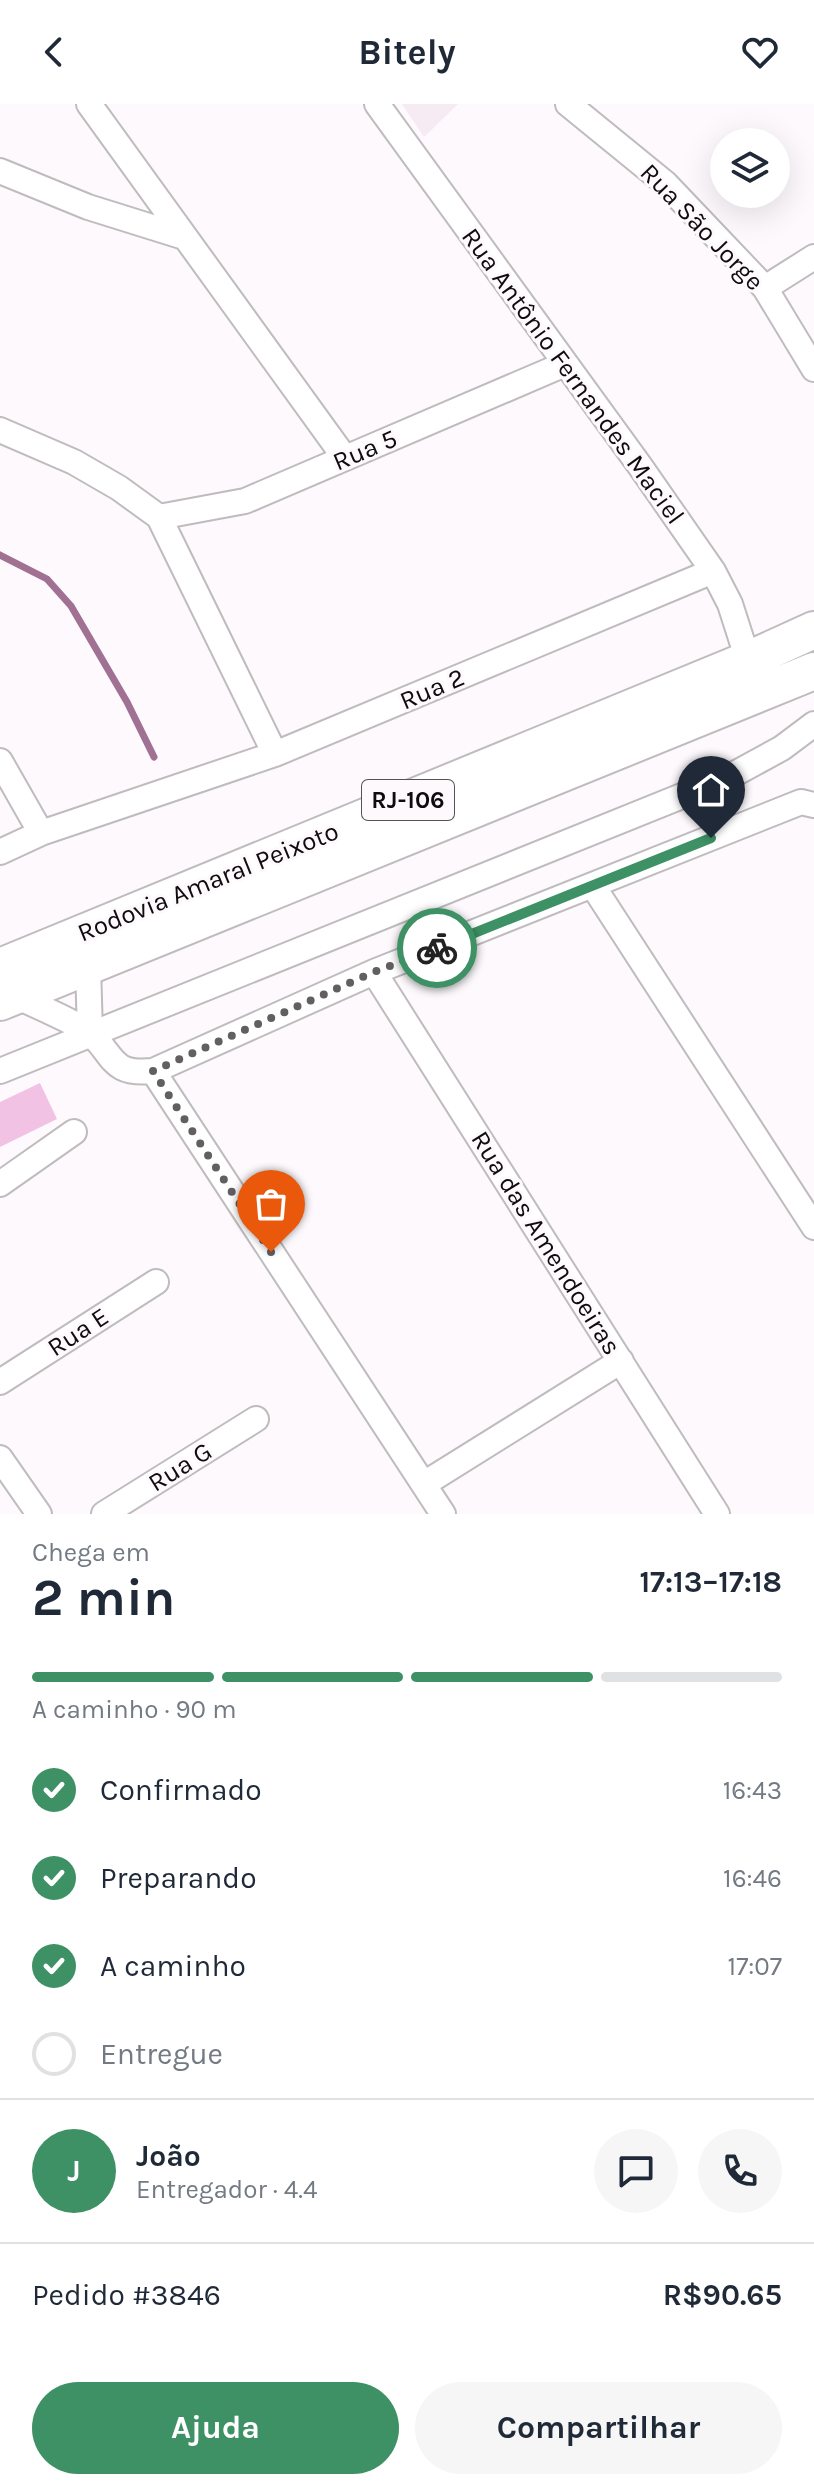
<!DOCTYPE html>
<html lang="pt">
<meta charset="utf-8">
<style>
body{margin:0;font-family:Karla,sans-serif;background:#f6f6f7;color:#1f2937;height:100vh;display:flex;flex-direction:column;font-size:30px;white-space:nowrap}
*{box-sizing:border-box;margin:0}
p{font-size:26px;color:#747a83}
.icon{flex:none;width:44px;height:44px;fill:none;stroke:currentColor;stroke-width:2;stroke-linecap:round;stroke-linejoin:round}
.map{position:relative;height:1410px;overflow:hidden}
.drawer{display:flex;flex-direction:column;background:#fff;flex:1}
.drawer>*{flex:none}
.controls{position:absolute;left:710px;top:24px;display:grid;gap:16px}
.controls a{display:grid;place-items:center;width:80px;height:80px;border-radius:50%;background:#fff;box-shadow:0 8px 32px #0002;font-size:40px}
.pin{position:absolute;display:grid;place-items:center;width:68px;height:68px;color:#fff;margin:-82px -34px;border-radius:50% 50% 50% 0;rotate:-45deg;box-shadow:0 0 8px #0007}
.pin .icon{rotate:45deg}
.courier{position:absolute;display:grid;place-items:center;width:80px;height:80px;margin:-40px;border:6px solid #3d9164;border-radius:50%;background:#fff;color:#222;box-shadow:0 2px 10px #0007}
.overview em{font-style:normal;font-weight:700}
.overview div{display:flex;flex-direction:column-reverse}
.overview{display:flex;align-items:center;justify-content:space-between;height:136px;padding:0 32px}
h1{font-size:52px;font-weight:700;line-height:60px}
.bar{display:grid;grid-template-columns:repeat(4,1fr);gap:12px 8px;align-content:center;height:96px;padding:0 32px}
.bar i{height:10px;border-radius:6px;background:#e0e1e3}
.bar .on{background:#3d9164}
.bar p{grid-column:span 4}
.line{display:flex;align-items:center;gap:20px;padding:0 32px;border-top:2px solid #e0e1e3}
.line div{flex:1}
.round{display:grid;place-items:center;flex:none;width:84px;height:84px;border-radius:42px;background:#f6f6f7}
ol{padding:0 32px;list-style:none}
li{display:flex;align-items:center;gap:24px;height:88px}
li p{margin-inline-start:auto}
li .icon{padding:8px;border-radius:50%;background:#3d9164;color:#fff;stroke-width:4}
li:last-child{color:#747a83}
li i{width:44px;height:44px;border:4px solid #e0e1e3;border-radius:50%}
.button{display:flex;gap:16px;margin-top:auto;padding:16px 32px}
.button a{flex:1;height:92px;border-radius:48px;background:#3d9164;color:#fff;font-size:32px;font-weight:700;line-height:92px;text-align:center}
.button a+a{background:#f6f6f7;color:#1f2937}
header{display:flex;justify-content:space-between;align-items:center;height:104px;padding:0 32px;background:#fff;font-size:36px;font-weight:700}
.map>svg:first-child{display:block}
.built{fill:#f6ebf3}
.green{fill:#f2c2e4}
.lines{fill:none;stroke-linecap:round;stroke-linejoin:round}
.stream{stroke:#a17193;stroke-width:7}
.minor-casing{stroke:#bfbbbe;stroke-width:28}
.highway-casing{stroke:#bfbbbe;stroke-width:40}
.minor{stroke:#fff;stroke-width:24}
.highway{stroke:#fff;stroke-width:36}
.done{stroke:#625f61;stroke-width:8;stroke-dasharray:0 14.4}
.route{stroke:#3d9164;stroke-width:10}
.labels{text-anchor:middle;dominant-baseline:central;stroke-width:6;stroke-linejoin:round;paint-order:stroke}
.shield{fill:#fdf9fc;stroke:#565355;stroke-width:2}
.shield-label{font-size:24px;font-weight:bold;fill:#0e0c0d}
.street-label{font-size:26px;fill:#0e0c0d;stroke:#fdf9fc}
</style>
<header><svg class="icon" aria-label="back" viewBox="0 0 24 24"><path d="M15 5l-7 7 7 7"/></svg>Bitely<svg class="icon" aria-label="heart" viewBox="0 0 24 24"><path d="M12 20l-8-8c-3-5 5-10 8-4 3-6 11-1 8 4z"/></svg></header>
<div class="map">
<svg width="814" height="1410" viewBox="0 0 814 1410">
<rect width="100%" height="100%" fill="#fdf9fc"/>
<path class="built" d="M402,0H458L424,33Z"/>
<path class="green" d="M40,979L57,1015L0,1043V998Z"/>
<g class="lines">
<path class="stream" d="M0,451L47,475L71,502L127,598L154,653"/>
<g class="minor-casing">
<path id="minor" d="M89,0L345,354
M377,0L640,362L713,467L730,500L748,556
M568,0L665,79L765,184L814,265
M0,67L88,103L184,133
M765,184L814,153
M0,326L74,358L119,384L159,413L275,650
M159,413L245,397L565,260
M0,657L41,729
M0,748L41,729L275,650L713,467
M593,782L814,1123
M88,861L90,930
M374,868L717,1410
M16,892C34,901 78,919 91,930C115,953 111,971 153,967L374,868L801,698L814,701
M0,967L729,673L782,644L814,620
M153,967L443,1410
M0,1080L74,1028
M0,1278L156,1178
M0,1354L39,1410
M424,1380L621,1257
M104,1410L256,1315"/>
</g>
<g class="highway-casing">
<path id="highway" d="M0,863L748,556L814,526
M0,898L814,567"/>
</g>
<use href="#minor" class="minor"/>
<use href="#highway" class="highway"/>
</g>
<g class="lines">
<path class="done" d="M271,1148L153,967L374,868L437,844"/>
<path class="route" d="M437,844L711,734"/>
</g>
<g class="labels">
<rect class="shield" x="362" y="676" width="92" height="40" rx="6"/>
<g class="shield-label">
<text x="408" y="696">RJ-106</text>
</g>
<g class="street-label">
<text transform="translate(702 123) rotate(46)">Rua São Jorge</text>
<text transform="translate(573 272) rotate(54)">Rua Antônio Fernandes Maciel</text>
<text transform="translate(365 346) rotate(-23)">Rua 5</text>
<text transform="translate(432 585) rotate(-23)">Rua 2</text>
<text transform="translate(208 778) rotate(-22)">Rodovia Amaral Peixoto</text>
<text transform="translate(546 1139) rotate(58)">Rua das Amendoeiras</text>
<text transform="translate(78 1228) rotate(-33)">Rua E</text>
<text transform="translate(180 1363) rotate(-32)">Rua G</text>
</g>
</g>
</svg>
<div class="controls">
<a><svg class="icon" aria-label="layers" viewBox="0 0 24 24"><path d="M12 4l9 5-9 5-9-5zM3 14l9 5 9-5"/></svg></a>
</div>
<div class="pin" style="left:271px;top:1148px;background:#ea580c"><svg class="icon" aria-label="bag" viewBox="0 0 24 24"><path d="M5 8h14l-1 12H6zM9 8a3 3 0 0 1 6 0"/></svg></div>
<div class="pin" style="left:711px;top:734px;background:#1f2937"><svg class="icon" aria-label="home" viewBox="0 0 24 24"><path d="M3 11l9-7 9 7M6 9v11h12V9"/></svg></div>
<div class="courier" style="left:437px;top:844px"><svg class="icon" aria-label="bike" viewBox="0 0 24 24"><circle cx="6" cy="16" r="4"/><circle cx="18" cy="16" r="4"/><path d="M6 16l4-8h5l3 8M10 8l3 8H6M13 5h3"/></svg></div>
</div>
<section class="drawer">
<div class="overview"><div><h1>2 min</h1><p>Chega em</p></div><em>17:13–17:18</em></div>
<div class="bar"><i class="on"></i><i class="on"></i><i class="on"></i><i></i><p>A caminho · 90 m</p></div>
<ol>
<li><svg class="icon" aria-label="check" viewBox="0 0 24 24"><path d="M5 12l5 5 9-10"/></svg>Confirmado<p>16:43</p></li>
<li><svg class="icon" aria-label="check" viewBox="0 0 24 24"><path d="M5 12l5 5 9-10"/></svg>Preparando<p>16:46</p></li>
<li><svg class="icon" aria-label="check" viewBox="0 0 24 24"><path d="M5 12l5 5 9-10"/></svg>A caminho<p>17:07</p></li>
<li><i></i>Entregue</li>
</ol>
<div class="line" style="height:144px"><b class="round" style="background:#3d9164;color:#fff">J</b><div><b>João</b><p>Entregador · 4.4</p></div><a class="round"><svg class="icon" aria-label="chat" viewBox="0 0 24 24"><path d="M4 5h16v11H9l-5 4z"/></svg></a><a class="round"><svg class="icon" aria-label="phone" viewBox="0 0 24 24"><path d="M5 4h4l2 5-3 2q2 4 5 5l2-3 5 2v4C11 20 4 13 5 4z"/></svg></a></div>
<div class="line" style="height:104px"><div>Pedido #3846</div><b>R$90.65</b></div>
<div class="button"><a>Ajuda</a><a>Compartilhar</a></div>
</section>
